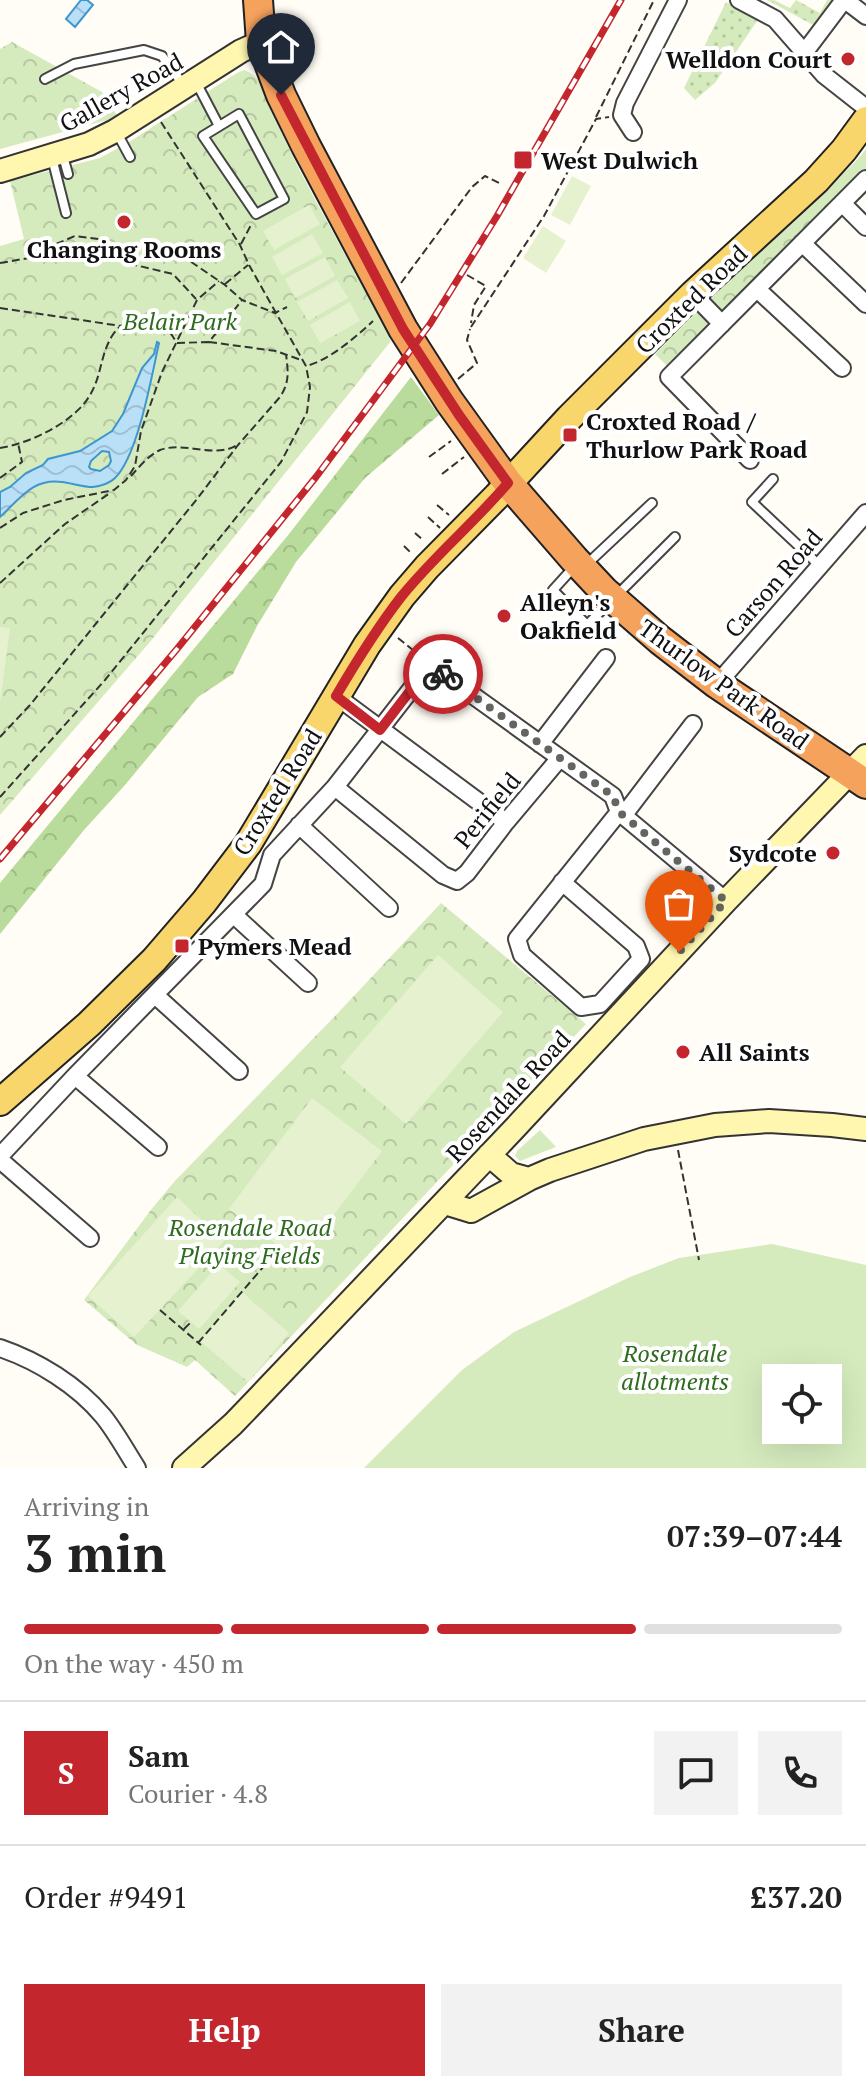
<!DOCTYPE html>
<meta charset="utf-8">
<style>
body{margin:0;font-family:"PT Serif",serif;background:#f2f2f2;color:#222;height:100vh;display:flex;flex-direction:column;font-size:30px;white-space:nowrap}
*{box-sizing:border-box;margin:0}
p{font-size:26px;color:#767676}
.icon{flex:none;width:44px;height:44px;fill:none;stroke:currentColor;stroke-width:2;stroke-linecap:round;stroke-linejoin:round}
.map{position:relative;height:1468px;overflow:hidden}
.details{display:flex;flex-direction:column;background:#fff;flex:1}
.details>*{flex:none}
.fabs{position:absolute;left:762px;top:1364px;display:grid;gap:16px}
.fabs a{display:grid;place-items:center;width:80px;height:80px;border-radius:0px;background:#fff;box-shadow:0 8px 32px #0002;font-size:40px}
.pin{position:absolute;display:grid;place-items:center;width:68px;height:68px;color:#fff;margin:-82px -34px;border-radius:50% 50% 50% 0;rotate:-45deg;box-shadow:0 0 8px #0007}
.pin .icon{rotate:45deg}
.courier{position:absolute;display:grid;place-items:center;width:80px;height:80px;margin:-40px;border:6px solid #c4262e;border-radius:50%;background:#fff;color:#222;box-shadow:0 2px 10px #0007}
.head em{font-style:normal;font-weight:700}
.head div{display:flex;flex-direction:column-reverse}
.head{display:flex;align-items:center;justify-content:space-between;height:136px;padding:0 24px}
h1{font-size:52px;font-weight:700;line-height:60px}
.bar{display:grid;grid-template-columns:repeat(4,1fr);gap:12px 8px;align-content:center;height:96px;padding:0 24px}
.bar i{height:10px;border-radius:6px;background:#e0e0e0}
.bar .on{background:#c4262e}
.bar p{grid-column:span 4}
.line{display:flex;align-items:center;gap:20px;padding:0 24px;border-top:2px solid #e0e0e0}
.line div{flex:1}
.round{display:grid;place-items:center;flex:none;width:84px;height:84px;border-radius:0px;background:#f2f2f2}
.primary-button{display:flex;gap:16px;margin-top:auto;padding:16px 24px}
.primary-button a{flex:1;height:92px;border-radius:0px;background:#c4262e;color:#fff;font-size:32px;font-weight:700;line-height:92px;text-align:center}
.primary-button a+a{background:#f2f2f2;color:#222}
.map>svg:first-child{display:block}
.grass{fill:url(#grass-dots)}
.forest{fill:url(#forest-crowns)}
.park{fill:url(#park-crowns)}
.garden{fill:#d5ebbd;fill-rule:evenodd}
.pitch{fill:#e6f2cf}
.water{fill:url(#water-waves);stroke:#3f96cf;stroke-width:2;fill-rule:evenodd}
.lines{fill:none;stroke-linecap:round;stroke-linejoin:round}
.lane-casing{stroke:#444;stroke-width:12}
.street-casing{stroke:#444;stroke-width:20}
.secondary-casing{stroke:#333;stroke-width:26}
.primary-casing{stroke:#222;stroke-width:30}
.highway-casing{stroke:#222;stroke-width:32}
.path{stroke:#333;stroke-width:2;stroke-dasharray:8 4;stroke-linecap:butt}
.lane{stroke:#fff;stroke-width:8}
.street{stroke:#fff;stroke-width:16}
.secondary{stroke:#fff6b0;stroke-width:22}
.primary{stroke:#f9d66b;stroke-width:26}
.highway{stroke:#f5a25d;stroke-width:28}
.rail-casing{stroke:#c4262e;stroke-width:7}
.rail{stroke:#fff;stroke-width:4;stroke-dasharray:12;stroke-linecap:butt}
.done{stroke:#646461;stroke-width:8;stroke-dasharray:0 14.4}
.route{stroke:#c4262e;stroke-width:10}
.poi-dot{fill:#c4262e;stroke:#fff;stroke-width:3}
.labels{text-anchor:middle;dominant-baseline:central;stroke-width:8;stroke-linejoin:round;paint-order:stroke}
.poi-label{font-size:24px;font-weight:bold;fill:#111;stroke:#fff;text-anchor:start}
.street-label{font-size:24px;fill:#111;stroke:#fff}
.park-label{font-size:24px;font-style:italic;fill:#2f6b1f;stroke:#fff}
</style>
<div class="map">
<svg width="866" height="1468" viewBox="0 0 866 1468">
<defs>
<pattern id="grass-dots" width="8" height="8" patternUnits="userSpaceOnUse" patternTransform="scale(2)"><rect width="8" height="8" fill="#d5ebbd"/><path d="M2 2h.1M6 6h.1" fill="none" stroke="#b6c8a1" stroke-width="1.8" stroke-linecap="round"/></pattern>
<pattern id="forest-crowns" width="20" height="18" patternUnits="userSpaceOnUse" patternTransform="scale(2)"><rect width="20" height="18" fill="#b9dc9c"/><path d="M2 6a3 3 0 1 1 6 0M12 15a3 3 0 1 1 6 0" fill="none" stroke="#9ebc85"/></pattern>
<pattern id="park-crowns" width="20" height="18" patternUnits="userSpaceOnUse" patternTransform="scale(2)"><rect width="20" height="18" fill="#d5ebbd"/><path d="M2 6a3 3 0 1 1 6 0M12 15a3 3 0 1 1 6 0" fill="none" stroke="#b6c8a1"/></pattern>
<pattern id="water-waves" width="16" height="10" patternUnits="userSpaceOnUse" patternTransform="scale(2)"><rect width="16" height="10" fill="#b9e0f7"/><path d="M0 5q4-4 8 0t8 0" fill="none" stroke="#9ebfd3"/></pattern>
</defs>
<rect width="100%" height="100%" fill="#fffdf5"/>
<path class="grass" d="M767,0H774L790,8L796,0L820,13L827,0H833L815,26Z
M726,2L757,21L715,83L695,100L684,88Z"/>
<path class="forest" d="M411,377L439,415L365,478L296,562L257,626L233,674L198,697L125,785L84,830L0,934V883L289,534Z"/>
<path class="park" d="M12,42L102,92L118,117L0,149V49Z
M244,70C265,77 268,103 276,121C310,196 354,267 391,341L149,643L0,815V246L24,239L10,181L100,158L129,142L237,73Z
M866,149V172L671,370L655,354C720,287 789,226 856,161Z
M441,903L586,1024L235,1396L195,1360L187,1367L137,1345L84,1300L150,1211L174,1182L337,1014Z"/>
<path class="garden" d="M540,1130L556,1147L520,1161L515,1156L517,1151Z
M772,1244L866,1265V1468H364L462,1370L514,1332L630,1277L679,1258ZM828,1378V1430H776V1378Z"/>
<path class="pitch" d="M572,176L591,186L570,225L551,215Z
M309,205L320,224L274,250L263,231Z
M543,226L566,241L546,273L523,258Z
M312,234L323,253L282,275L272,257Z
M325,257L335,276L295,298L285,279Z
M337,280L348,298L308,321L297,302Z
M350,302L360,321L320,343L310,325Z
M0,627L10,628L0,703Z
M438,955L503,1012L406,1124L340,1067Z
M312,1098L382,1151L299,1261L229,1209Z
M177,1197L224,1241L134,1337L88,1296Z
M219,1264L240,1282L199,1329L178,1311Z
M242,1292L289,1333L248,1382L200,1341Z"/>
<path class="water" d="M81,0H87L93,5L75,27L66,19Z
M157,342L159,343C152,374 138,456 115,478C110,483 100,486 93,487C83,487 71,483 62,482C32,478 20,499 0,517V492L10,487L26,473L43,465L48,459L80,451L112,431L123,414L142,368L154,354ZM102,451L109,452L111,461L109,465L100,471L91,469L89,467L91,461Z"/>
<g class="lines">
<g class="lane-casing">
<path id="lane" d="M45,79L74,64L144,50L162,56L185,87
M196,82L219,126
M239,114L284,199L256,214L203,136Z
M117,133L130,157
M63,156L68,174
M52,158L66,213
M773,479L752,502L819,565
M586,565L652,503
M573,568L553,590L587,625L675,537"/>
</g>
<g class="street-casing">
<path id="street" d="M739,0L775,19L824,75L866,108
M845,0L866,16
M804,53L844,0
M633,132L622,115L625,103L678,0
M842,203L866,227
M802,243L866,304
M757,289L842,368
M693,294L722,324
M750,460L669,377L866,179
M717,684L866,513
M336,696L506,822
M540,744L606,658
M335,787L443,875L457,881L467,873L506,822L559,759
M623,816L693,724
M299,825L389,908
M562,882L636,946L641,959L600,1004L581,1007L522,955L517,939L619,812
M234,915L308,983
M155,995L239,1071
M75,1076L158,1147
M0,1156L75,1076L263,884L272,855L335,787L423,674L439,671L613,796L619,812L726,901
M0,1160L90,1238
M0,1348C38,1361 77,1385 103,1416C116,1432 126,1451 137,1468"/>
</g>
<g class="secondary-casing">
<path id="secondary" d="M0,171L89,144L115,131L241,51L261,42
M489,1155L511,1174L529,1179
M445,1203L471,1211L529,1179L550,1170L644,1139L715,1125L769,1121L832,1125L866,1129
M184,1468L233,1424L258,1398L514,1129L726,901L866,756"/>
</g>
<g class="primary-casing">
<path id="primary" d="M0,1102L89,1024L154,960L204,902L248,844L367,645L402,596L427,567L497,496L569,418L693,294L816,181L844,150L866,120"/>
</g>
<g class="highway-casing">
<path id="highway" d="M258,0L261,42L281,95L306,146L403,329L449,401L508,483L574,559L604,591L660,640L717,684L866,784"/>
</g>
<path class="path" d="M596,117L654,0
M161,122L240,245L249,265L306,366C328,361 356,337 373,321
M241,244L251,225
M181,255L225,285L242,300L275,313L287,307
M0,263L29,258L56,244L75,236L99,239L116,248L131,264L173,274L196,299
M467,275L486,286L474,305L471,323
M401,283L472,187L485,176L501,184
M225,284L248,265
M0,308L121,326
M471,327L544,216L596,119L609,117
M209,342L276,351L301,360
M177,343L209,342L242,300
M458,379L477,363L467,340L470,329
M0,448C29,443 63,427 83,405C103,381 98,359 112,336C130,308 162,314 176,342
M429,457L451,441
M442,474L464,457
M131,476C139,467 149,455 160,450C184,441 216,459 237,445
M0,478L22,462L18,443
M437,505L449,515
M428,517L440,528
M0,528L23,513L64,500L114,490L126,480L135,466L141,431L162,372L197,300L219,281
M415,533L423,540
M404,546L411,553
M0,583L65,524L110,493
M398,638L424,659
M0,737L30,705L197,499L238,445L280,397C290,382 288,371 286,354
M0,797L105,680L281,462L307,412L310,387L306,366
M678,1150L699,1260
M160,1310L201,1345
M184,1329L191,1322
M198,1343L270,1259"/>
<use href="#lane" class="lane"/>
<use href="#street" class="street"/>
<use href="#secondary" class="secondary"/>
<use href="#primary" class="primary"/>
<use href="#highway" class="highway"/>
<g class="rail-casing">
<path id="rail" d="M0,859L177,649L316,477L430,324L497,216L621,0"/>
</g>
<use href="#rail" class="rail"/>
</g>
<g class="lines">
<path class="done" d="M443,674L613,796L619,812L726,901L679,952"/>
<path class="route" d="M281,95L403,329L459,415L508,483C474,523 434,556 401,597C377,628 356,662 336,696L380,730L423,674L439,671L443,674"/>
</g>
<g class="poi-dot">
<circle cx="848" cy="59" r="8"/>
<rect x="513" y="150" width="20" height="20" rx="4"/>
<circle cx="124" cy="222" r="8"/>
<rect x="562" y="427" width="16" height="16" rx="4"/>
<circle cx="504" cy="616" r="8"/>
<circle cx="833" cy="853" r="8"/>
<rect x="174" y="938" width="16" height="16" rx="4"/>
<circle cx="683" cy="1052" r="8"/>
</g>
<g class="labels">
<g class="poi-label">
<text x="832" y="59" text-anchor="end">Welldon Court</text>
<text x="541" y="160">West Dulwich</text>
<text x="124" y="249" text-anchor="middle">Changing Rooms</text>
<text x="586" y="421">Croxted Road /<tspan x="586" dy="28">Thurlow Park Road</tspan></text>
<text x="520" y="602">Alleyn's<tspan x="520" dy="28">Oakfield</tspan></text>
<text x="817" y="853" text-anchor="end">Sydcote</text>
<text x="198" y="946">Pymers Mead</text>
<text x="699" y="1052">All Saints</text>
</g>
<g class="street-label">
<text transform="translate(121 92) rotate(-29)">Gallery Road</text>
<text transform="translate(691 299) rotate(-44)">Croxted Road</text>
<text transform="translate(773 583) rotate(-49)">Carson Road</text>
<text transform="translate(724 684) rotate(36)">Thurlow Park Road</text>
<text transform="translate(277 792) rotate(-58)">Croxted Road</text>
<text transform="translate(487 810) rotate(-51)">Perifield</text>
<text transform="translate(508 1096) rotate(-47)">Rosendale Road</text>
</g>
<g class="park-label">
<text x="180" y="321">Belair Park</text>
<text x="250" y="1227">Rosendale Road<tspan x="250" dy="28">Playing Fields</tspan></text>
<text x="675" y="1353">Rosendale<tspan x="675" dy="28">allotments</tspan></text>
</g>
</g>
</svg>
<div class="fabs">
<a><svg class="icon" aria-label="locate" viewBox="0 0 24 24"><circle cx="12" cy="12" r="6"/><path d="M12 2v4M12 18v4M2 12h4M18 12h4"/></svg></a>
</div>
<div class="pin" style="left:679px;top:952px;background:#ea580c"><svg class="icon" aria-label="bag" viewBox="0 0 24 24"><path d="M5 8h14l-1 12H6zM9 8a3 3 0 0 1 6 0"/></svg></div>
<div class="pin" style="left:281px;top:95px;background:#1f2937"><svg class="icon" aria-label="home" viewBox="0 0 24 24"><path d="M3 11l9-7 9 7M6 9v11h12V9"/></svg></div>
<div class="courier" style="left:443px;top:674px"><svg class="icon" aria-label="bike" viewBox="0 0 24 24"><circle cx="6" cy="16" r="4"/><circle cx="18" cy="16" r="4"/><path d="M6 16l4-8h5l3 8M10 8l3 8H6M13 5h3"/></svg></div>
</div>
<section class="details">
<div class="head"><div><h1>3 min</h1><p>Arriving in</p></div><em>07:39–07:44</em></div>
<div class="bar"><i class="on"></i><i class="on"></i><i class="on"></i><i></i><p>On the way · 450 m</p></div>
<div class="line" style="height:144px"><b class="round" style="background:#c4262e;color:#fff">S</b><div><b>Sam</b><p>Courier · 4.8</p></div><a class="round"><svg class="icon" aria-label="chat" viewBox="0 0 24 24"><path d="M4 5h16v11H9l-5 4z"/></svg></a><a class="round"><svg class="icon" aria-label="phone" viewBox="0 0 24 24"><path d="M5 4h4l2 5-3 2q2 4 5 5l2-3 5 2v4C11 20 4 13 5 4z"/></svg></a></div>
<div class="line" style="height:104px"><div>Order #9491</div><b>£37.20</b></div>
<div class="primary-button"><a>Help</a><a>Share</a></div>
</section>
